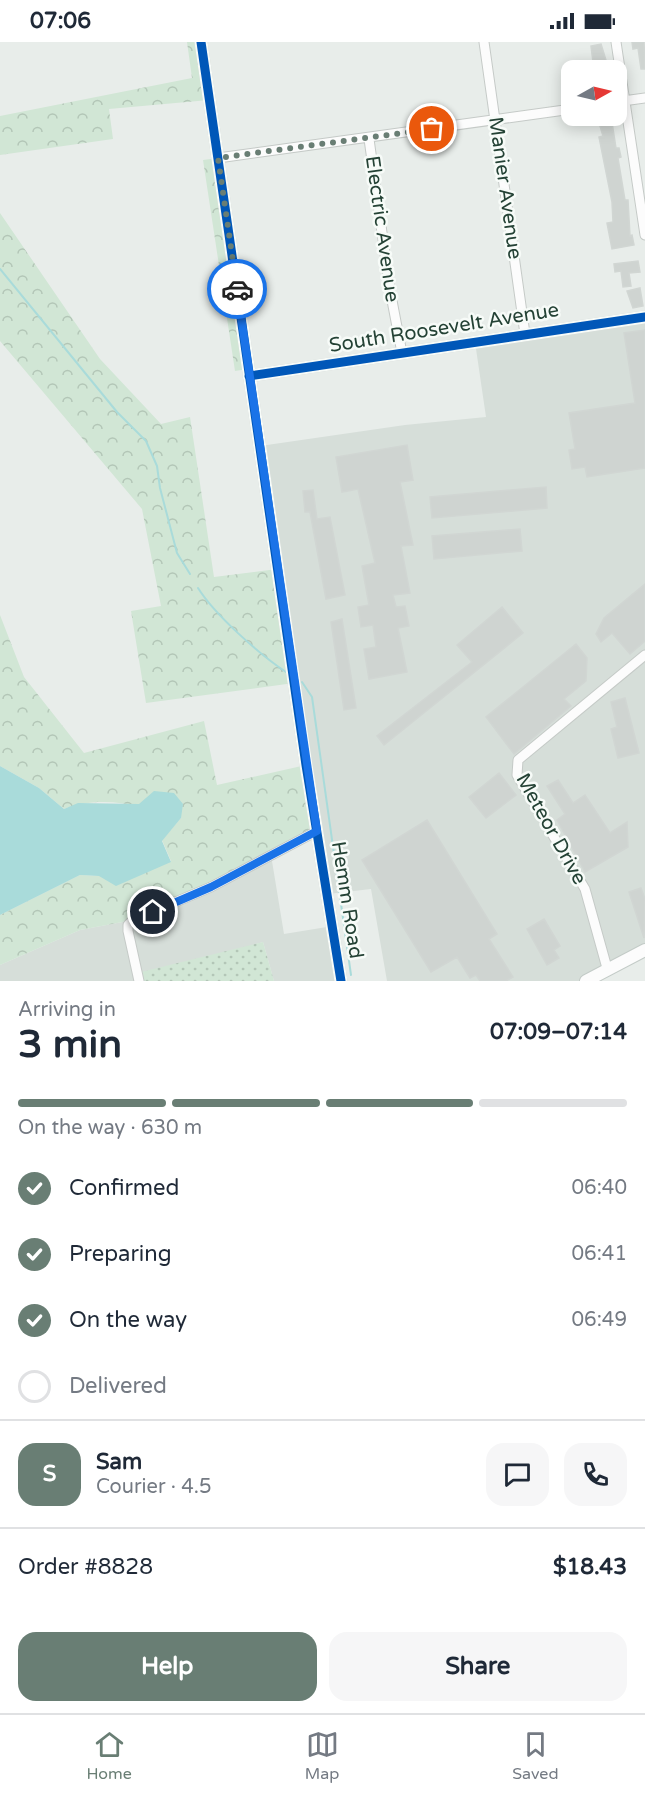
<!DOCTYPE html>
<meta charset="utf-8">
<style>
body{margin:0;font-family:"Varela Round",sans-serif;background:#f6f6f7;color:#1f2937;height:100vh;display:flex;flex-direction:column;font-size:22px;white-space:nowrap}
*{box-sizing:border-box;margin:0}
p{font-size:20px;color:#747a83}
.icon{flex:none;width:33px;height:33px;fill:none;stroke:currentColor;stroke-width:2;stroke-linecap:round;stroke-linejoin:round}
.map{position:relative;height:939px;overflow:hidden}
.sheet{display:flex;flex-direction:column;background:#fff;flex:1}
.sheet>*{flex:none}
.needle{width:39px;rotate:82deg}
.controls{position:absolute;left:561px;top:18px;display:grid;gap:12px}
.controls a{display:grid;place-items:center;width:66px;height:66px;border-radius:12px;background:#fff;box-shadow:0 3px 15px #0003;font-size:30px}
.pin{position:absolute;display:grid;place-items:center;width:51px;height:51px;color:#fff;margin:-26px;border:3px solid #fff;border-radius:50%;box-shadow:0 2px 6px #0007}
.courier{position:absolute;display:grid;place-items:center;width:60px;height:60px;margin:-30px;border:4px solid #1a73e8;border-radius:50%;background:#fff;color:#222;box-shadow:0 2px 8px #0007}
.overview em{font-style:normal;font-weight:700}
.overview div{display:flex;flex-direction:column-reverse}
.overview{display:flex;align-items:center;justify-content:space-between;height:102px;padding:0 18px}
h1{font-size:39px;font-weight:700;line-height:45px}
.bar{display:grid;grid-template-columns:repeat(4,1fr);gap:9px 6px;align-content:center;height:72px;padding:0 18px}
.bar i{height:8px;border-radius:4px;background:#e0e1e3}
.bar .current{background:#697e74}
.bar p{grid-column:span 4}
.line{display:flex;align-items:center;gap:15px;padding:0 18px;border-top:2px solid #e0e1e3}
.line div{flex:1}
.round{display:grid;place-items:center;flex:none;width:63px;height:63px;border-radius:18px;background:#f6f6f7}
ol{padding:0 18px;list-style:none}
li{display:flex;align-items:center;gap:18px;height:66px}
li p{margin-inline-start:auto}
li .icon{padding:6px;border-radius:50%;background:#697e74;color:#fff;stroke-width:4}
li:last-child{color:#747a83}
li i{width:33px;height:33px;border:3px solid #e0e1e3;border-radius:50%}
.action{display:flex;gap:12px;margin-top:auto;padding:12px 18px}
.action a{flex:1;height:69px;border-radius:18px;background:#697e74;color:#fff;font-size:24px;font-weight:700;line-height:69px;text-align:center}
.action a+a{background:#f6f6f7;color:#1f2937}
.status{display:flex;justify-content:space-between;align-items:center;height:42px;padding:0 30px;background:#fff;direction:ltr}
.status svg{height:16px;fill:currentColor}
.menu{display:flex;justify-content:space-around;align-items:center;height:84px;border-top:2px solid #e0e1e3;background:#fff;font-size:16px;color:#747a83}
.menu a{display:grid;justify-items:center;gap:3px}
.menu .current{color:#697e74}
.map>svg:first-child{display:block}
.built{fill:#d6ded9}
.grass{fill:url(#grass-dots)}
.forest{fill:url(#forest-crowns)}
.water{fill:#a9dbda}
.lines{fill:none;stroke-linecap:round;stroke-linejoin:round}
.stream{stroke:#a9dbda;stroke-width:2}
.building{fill:#cfd4d1;stroke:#d1d6d3;stroke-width:1.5}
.minor-casing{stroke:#c5cac7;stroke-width:11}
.tertiary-casing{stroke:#c5cac7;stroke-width:13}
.secondary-casing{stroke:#c3cbc7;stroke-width:14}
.minor{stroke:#fcfcfc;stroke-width:9}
.tertiary{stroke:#fcfcfc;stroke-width:10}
.secondary{stroke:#fcfcfc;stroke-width:12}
.cycleway-casing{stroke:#f7fbf8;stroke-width:13}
.cycleway{stroke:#0057b8;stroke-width:9}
.done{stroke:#697e74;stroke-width:6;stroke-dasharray:0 10.8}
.route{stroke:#1a73e8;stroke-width:8}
.labels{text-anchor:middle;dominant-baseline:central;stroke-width:5;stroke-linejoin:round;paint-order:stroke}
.street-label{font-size:20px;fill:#244235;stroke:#f7fbf8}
</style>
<div class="status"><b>07:06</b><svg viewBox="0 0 49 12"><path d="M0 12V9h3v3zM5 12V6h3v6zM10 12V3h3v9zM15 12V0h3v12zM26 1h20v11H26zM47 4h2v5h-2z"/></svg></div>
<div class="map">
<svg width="645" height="939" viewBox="0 0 645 939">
<defs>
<pattern id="grass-dots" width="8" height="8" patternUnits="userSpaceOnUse" patternTransform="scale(1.5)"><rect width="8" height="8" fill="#d1e6d5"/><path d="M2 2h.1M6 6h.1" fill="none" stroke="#b3c6b7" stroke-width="1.8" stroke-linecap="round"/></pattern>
<pattern id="forest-crowns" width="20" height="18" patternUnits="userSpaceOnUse" patternTransform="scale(1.5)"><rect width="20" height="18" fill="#d1e6d5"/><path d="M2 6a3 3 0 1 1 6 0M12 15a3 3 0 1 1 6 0" fill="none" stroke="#b3c6b7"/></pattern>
</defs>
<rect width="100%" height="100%" fill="#e8edea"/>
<path class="built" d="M645,275V908L586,939H387L371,847L328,852L260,404L405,383L486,375L475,300Z
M271,813L284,892L333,884L341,939H274L263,900L139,939H0V923L80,888L133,878Z"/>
<path class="grass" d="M263,900L274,939H139L137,931Z"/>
<path class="forest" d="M187,0H201L209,58L109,67L113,97L0,113V74L192,36Z
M218,116L248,327L235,329L203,118Z
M0,171L100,317L161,382L190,375L214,535L277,527L294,641L146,661L131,569L161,564L142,467L0,299Z
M0,573L24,635L84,711L204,679L217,743L306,723L317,789L133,878L80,888L0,923V873L80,833L99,834L171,819L162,798L181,776C145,764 101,752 64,767L39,746L0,724Z"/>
<path class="water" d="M0,724L39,746L64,767L78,761L139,762L154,749L174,751L183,762L181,776L162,799L171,820L116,844L99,834L80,833L0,873Z"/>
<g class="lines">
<path class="stream" d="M0,227L117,370L146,399L157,424L160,446L177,511L190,532
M198,546C215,573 259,612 286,630
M302,640L312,655L351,933"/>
</g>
<path class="building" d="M632,0H644L645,27H641L638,6L633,7Z
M601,2L609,28H589L588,21L593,20L591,4Z
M597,74H611L616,106H619L621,115L618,116L625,158H628L630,194L632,193L634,203L612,207L607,181L613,180L612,160L599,95L603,94Z
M638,219L640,230L629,231L631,244L623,245L621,229L615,230L614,222Z
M640,246L643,264L633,266L627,249Z
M645,288V426L587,435L585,425L572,427L569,408L575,407L569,371L635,361L624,291Z
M407,403L413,438L400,440L413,503L401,504L410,551L393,553L396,565L405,564L409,584L398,586L407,630L369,637L364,607L376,605L373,583L361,585L358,565L369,563L362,524L375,521L358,447L342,450L336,415Z
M546,445L547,466L432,476L430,455Z
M313,448L317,477L330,475L345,553L326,557L310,470H305L303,449Z
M520,487L522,509L434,517L432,494Z
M645,542V599L630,612L612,591L601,600L596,592L604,576Z
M502,565L523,591L384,703L377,694L472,620L457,603Z
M342,577L356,666L344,668L331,580Z
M576,602L587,616L586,639L564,657L571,664L514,712L486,675Z
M625,656L639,711L618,716L611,687L617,685L611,660Z
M499,731L516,753L486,776L469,755Z
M558,738L573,761L585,753L610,791L627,780L628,805L585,830L557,778L565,772L547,744Z
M427,778L497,892L489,897L513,935L506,939H480L476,933L470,936L457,915L431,930L362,818Z
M641,846L645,857L644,896L629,850Z
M544,877L560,904L554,908L559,916L547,923L527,887Z"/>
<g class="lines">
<g class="minor-casing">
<path id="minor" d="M484,0L525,292
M616,0L645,193
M616,60L645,56
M369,97L390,248L402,311
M218,116L572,67
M607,926L585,847L517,733L518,718L645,613
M139,939L128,889V883L133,878L211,845L317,789"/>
</g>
<g class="tertiary-casing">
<path id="tertiary" d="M201,0L306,723L341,939
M249,334L645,275"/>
</g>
<g class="secondary-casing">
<path id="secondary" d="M586,939L645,908"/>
</g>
<use href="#minor" class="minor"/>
<use href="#tertiary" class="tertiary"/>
<use href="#secondary" class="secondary"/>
<g class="cycleway-casing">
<path id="cycleway" d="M201,0L306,723L341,939
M249,334L645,275"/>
</g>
<use href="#cycleway" class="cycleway"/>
</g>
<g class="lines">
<path class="done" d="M237,247L218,116L432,87"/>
<path class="route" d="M153,870L211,845L317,789L237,247"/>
</g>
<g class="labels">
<g class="street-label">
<text transform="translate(505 146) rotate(82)">Manier Avenue</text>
<text transform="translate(382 187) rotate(82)">Electric Avenue</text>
<text transform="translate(444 286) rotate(-9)">South Roosevelt Avenue</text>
<text transform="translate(551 787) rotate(61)">Meteor Drive</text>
<text transform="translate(347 858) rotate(81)">Hemm Road</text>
</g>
</g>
</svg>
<div class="controls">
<a><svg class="needle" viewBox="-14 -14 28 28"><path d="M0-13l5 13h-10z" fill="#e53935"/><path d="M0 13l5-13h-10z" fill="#747a83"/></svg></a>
</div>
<div class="pin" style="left:432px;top:87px;background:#ea580c"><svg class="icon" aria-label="bag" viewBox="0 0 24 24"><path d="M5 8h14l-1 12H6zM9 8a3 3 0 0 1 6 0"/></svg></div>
<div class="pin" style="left:153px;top:870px;background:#1f2937"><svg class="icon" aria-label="home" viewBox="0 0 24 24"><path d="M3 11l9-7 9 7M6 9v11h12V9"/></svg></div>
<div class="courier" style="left:237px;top:247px"><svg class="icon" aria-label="car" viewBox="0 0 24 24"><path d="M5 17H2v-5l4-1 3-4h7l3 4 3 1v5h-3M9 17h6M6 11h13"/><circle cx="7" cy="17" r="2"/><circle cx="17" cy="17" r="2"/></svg></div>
</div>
<section class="sheet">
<div class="overview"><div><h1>3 min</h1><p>Arriving in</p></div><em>07:09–07:14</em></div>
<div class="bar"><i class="current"></i><i class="current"></i><i class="current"></i><i></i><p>On the way · 630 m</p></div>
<ol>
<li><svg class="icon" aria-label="check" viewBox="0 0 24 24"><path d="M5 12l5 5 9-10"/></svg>Confirmed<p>06:40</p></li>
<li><svg class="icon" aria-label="check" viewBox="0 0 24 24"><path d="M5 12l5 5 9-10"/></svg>Preparing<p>06:41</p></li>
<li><svg class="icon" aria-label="check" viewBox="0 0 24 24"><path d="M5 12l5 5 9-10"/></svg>On the way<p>06:49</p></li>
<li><i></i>Delivered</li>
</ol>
<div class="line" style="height:108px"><b class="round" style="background:#697e74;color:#fff">S</b><div><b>Sam</b><p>Courier · 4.5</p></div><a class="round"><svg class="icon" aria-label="chat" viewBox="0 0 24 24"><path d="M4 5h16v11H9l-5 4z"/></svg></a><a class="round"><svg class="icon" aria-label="phone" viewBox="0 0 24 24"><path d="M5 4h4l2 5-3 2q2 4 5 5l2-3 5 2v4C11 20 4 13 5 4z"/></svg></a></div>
<div class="line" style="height:78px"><div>Order #8828</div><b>$18.43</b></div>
<div class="action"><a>Help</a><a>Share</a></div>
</section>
<nav class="menu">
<a class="current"><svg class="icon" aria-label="home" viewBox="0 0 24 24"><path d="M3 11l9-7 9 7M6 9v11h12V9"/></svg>Home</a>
<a><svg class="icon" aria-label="map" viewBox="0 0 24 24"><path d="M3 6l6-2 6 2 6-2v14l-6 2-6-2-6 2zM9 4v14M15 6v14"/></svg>Map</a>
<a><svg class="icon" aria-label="saved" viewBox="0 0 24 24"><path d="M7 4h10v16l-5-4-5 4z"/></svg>Saved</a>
</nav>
